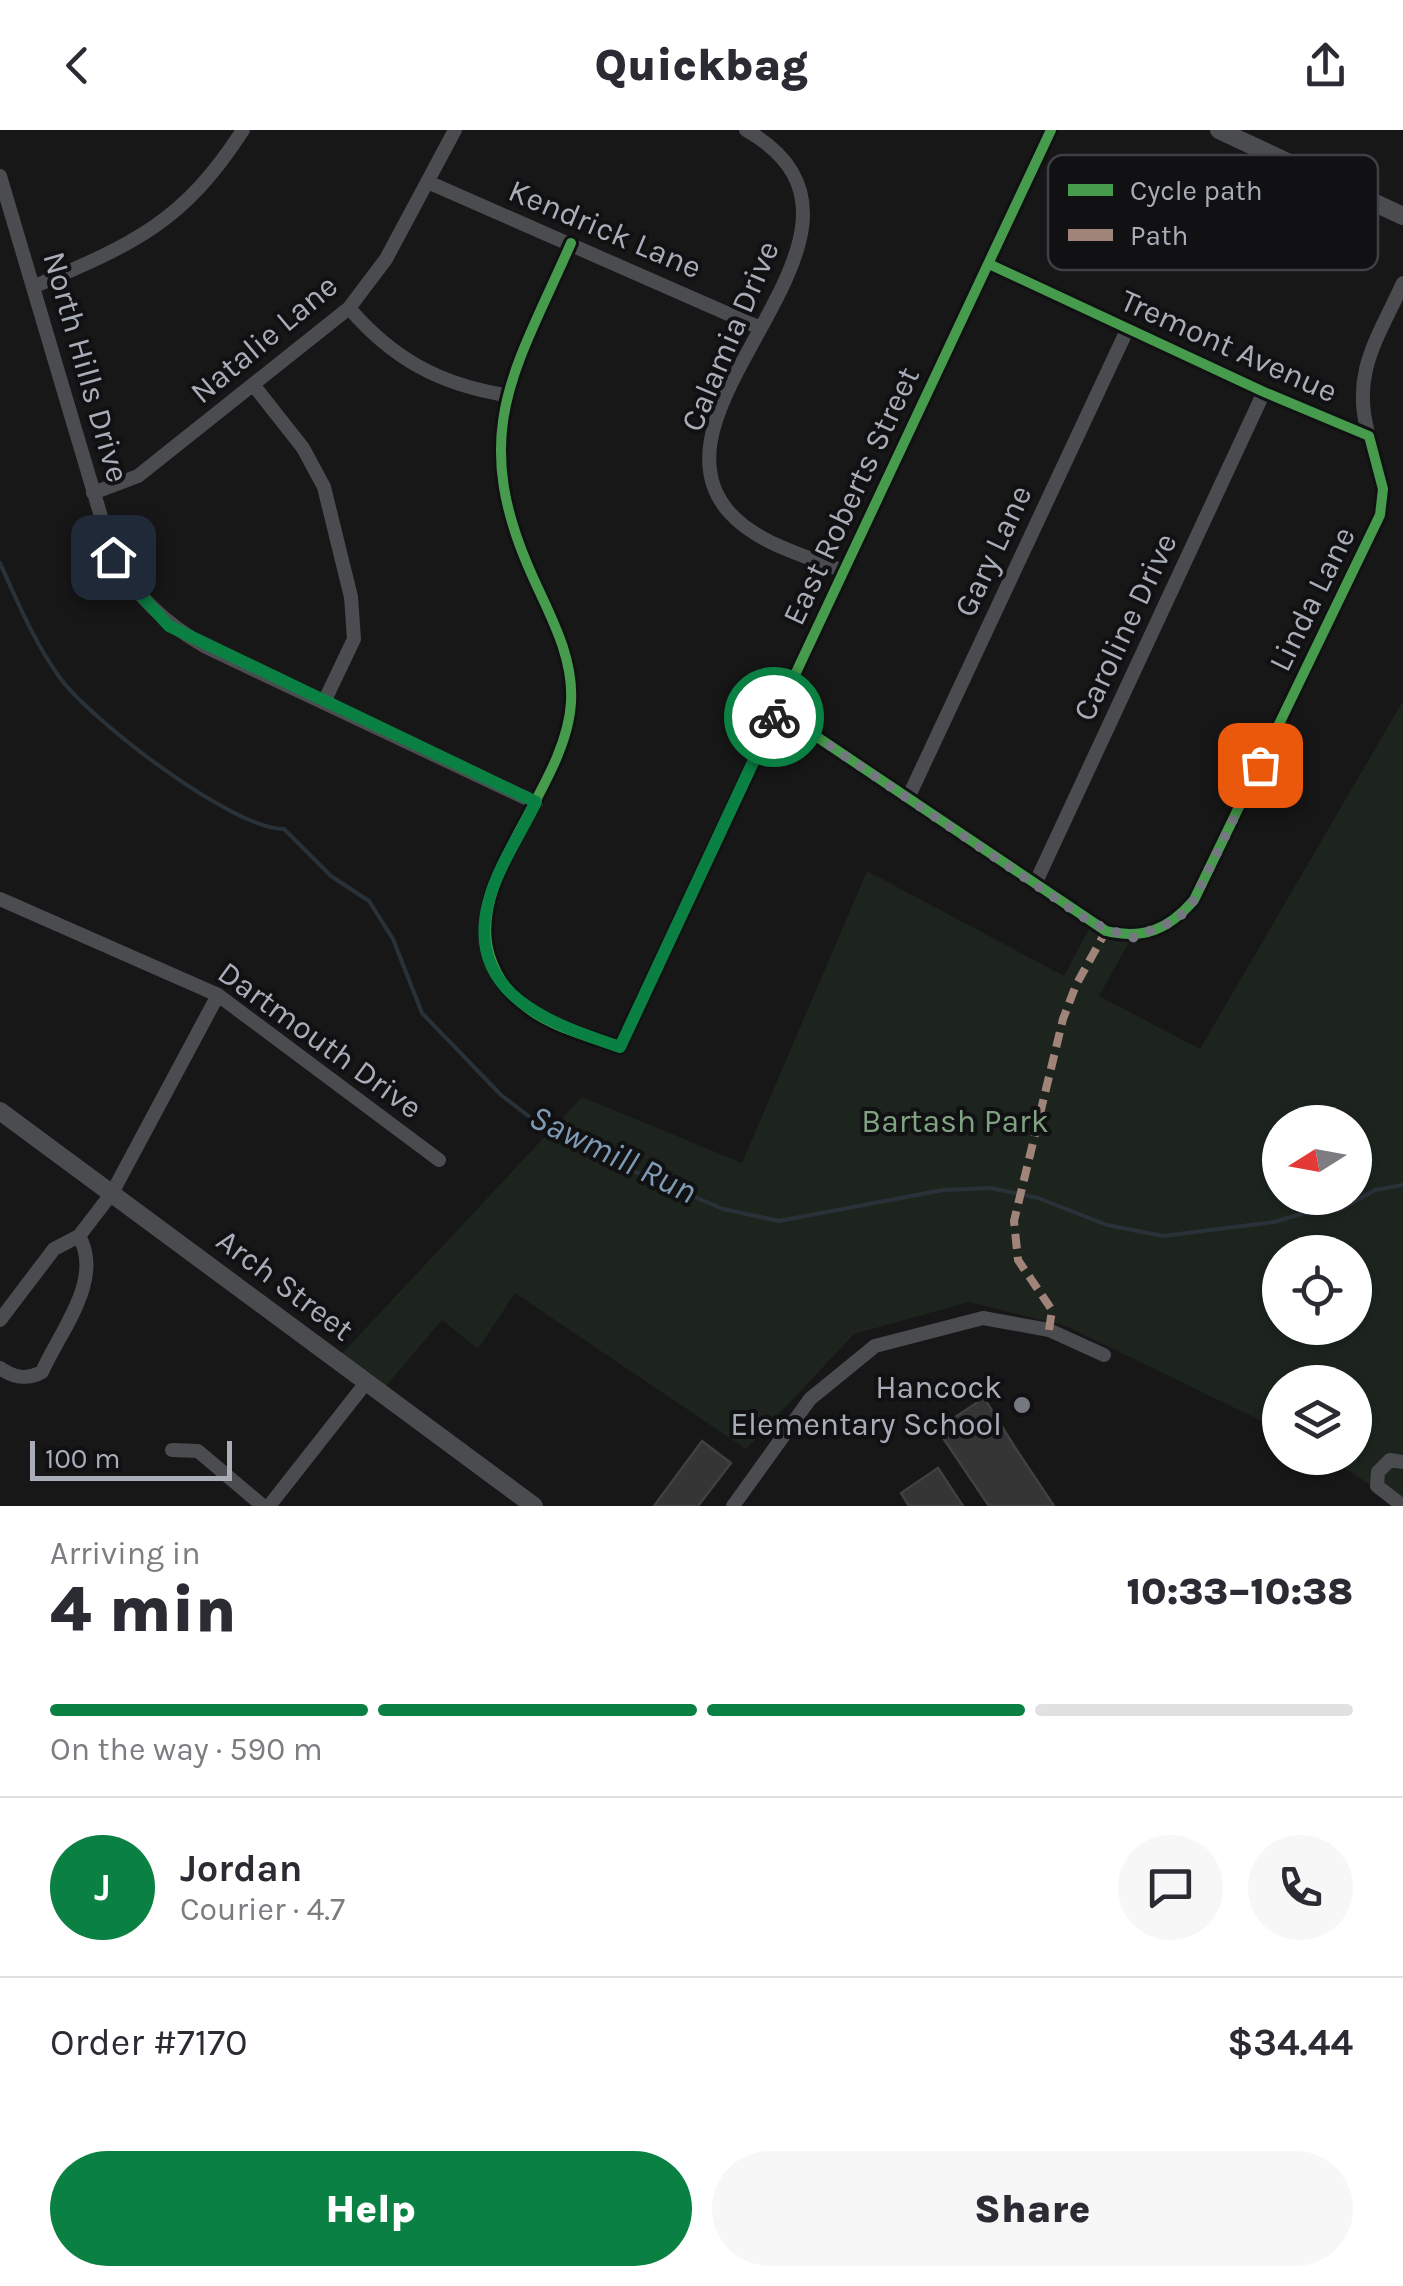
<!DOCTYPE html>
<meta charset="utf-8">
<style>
body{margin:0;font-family:Karla,sans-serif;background:#f7f7f7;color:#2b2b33;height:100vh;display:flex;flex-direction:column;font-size:38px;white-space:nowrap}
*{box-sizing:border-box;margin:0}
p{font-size:32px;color:#7c7c81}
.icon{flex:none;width:55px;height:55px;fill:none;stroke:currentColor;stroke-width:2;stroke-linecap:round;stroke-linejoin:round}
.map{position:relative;height:1376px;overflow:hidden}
.drawer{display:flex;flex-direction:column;background:#fff;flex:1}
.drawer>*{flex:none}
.needle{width:65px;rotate:259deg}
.tools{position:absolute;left:1262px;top:975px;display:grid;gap:20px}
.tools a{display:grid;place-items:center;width:110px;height:110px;border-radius:50%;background:#fff;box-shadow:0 2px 8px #0004;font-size:50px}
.scale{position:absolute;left:30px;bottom:25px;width:202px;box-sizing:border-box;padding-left:10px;border:5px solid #a8adb8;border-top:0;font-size:28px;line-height:35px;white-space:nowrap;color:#a8adb8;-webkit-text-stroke:8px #111113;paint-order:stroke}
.pin{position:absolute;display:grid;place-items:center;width:85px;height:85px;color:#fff;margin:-42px;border-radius:20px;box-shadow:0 5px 15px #0006}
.courier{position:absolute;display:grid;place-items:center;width:100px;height:100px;margin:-50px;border:8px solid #0b8043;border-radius:50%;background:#fff;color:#222;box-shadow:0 2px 12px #0007}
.summary em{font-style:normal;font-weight:800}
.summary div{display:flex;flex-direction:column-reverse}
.summary{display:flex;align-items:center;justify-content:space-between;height:170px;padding:0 50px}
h1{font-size:65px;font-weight:800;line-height:75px}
.bar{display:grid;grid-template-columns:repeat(4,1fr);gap:15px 10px;align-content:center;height:120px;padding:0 50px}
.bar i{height:12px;border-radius:8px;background:#e1e1e2}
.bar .current{background:#0b8043}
.bar p{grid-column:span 4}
.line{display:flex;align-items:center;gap:25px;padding:0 50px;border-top:2px solid #e1e1e2}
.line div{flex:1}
.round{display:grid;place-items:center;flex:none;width:105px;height:105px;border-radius:52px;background:#f7f7f7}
.primary-button{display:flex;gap:20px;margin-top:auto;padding:20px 50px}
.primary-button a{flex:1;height:115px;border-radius:60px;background:#0b8043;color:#fff;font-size:40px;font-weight:800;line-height:115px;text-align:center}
.primary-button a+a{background:#f7f7f7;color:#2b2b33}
header{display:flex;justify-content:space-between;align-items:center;height:130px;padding:0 50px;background:#fff;font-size:45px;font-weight:800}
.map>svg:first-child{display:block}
.park{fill:#1d241e;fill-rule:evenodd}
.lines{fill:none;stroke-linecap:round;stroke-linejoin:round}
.stream{stroke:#2a3239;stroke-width:4}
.building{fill:#353536;stroke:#3f4043;stroke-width:2.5}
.minor{stroke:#4b4c50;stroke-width:14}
.tertiary{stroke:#4b4c50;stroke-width:18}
.quiet{stroke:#a18479;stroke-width:8;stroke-dasharray:15 8;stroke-linecap:butt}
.cycleway-casing{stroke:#111113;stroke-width:16}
.cycleway{stroke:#469c4c;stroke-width:10}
.done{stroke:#757880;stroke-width:10;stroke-dasharray:0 18}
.route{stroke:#0b8043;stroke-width:12}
.poi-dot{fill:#757880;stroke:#111113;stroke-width:4}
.labels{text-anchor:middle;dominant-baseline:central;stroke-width:8;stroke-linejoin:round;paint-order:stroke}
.street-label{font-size:32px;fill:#a8adb8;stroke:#111113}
.park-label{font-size:32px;fill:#7fa381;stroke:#111113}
.poi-label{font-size:32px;fill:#a8adb8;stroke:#111113;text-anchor:end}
.water-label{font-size:35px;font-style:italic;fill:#7f9bb3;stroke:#111113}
.key{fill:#111113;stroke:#3e4045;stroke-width:2.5}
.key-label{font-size:28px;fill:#a8adb8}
</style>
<header><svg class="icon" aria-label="back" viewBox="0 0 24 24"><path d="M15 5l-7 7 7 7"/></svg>Quickbag<svg class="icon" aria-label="share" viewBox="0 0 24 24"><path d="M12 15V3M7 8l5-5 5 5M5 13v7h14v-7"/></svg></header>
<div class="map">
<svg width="1403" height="1376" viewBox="0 0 1403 1376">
<rect width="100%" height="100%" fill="#171717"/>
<path class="park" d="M1403,571V1376L1329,1328H1355V1252H1280V1300L1066,1196L969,1172L854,1204L746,1319L515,1163L478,1219L442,1190L379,1264L335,1231L582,967L742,1033L867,741L1064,846L1092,793L1132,807L1099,866L1200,919ZM1280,992H1355V1068H1280ZM1280,1122H1355V1198H1280Z"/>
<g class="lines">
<path class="stream" d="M0,433C18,473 34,512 60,548C92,591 232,699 284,699L331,746L369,771L393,809L422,883L501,965L531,988L624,1037L723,1079L779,1091L943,1060L991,1058L1038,1068L1107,1095L1163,1106L1274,1092L1318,1079L1338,1081L1375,1060L1403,1055"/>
</g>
<path class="building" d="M984,1268L1018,1322L1054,1376H989L937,1299Z
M702,1311L731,1333L698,1376H654Z
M938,1338L963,1376H909L901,1363Z"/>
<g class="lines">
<path class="minor" d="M746,0C919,98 634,274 729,382C757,414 805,425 843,441
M0,46L113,427C137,467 166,494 206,517L536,673
M430,53L758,197
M571,113C517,237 469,298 528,436C546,479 574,523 571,572C567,656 465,746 490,826C509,886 567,900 620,917L1051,0
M35,156C133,114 183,93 243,0
M349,178C393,229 439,254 505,265
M255,257L303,318L324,357L351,467L354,509L324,572
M1369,306C1350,244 1378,208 1403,153
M93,363L138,346L349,178L386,129L455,0
M777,580L1106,801C1144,810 1169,799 1194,770L1380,385L1383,359L1369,306L1264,262L989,134
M908,668L1128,198
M1035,754L1264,262
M0,769L218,865L439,1030
M0,1190L54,1119L79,1106L112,1063L218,865
M0,1238C14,1248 27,1250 42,1242C60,1201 104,1150 79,1106
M172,1320L198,1321L263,1376
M269,1376L365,1254
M733,1376L810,1269L875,1216L983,1188L1049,1200L1104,1225
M1403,1376L1377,1356L1378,1342L1390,1330L1403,1332"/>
<path class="tertiary" d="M1219,0L1403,86
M0,981L534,1376"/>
<path class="quiet" d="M1049,1200L1052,1180L1018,1130L1014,1091L1063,889L1076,855L1106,801"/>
<g class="cycleway-casing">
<path id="cycleway" d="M571,113C517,237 469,298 528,436C546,479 574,523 571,572C567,656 465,746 490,826C509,886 567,900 620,917L1051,0
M777,580L1106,801C1144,810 1169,799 1194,770L1380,385L1383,359L1369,306L1264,262L989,134"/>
</g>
<use href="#cycleway" class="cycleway"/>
</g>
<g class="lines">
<path class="done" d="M774,587L777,580L1092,793L1132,808L1177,790L1194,770L1260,635"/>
<path class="route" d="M113,427L127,450L169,496L536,672C521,703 498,737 489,770C463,864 551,894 620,917L774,587"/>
</g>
<circle class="poi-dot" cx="1022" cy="1275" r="10"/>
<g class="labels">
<g class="street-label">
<text transform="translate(605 99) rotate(23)">Kendrick Lane</text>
<text transform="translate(730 206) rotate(-67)">Calamia Drive</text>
<text transform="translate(264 209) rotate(-40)">Natalie Lane</text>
<text transform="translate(1229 216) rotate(24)">Tremont Avenue</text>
<text transform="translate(86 237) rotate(74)">North Hills Drive</text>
<text transform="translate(851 366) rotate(-65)">East Roberts Street</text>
<text transform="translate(993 421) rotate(-65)">Gary Lane</text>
<text transform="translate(1312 469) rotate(-64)">Linda Lane</text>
<text transform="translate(1125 497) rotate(-65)">Caroline Drive</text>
<text transform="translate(320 910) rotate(36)">Dartmouth Drive</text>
<text transform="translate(285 1155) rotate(37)">Arch Street</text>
</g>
<g class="park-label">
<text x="955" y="991">Bartash Park</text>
</g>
<g class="poi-label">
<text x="1002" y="1257">Hancock<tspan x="1002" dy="37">Elementary School</tspan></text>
</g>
<g class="water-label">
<text transform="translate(613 1024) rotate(26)">Sawmill Run</text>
</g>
</g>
<rect x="1048" y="25" width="330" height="115" rx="15" class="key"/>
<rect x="1068" y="54" width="45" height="12" fill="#469c4c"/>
<rect x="1068" y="99" width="45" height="12" fill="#a18479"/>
<g class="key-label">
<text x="1130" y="70">Cycle path</text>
<text x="1130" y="115">Path</text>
</g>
</svg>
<div class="tools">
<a><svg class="needle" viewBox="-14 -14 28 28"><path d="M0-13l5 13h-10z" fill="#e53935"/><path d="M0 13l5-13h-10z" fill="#7c7c81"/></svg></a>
<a><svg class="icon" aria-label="locate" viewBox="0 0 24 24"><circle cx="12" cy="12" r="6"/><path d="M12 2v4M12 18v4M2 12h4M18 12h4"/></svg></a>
<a><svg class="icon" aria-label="layers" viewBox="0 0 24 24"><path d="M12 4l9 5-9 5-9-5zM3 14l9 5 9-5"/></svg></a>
</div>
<div class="scale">100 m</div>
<div class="pin" style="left:1260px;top:635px;background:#ea580c"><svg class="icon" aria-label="bag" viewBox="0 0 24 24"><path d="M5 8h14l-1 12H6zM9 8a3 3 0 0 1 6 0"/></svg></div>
<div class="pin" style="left:113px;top:427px;background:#1f2937"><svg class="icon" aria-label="home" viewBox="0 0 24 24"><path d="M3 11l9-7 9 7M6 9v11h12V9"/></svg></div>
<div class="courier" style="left:774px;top:587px"><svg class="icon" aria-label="bike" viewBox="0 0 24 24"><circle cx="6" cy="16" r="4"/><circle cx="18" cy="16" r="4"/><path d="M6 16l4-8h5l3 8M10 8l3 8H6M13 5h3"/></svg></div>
</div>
<section class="drawer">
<div class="summary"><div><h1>4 min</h1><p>Arriving in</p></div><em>10:33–10:38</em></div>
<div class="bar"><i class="current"></i><i class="current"></i><i class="current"></i><i></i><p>On the way · 590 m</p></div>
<div class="line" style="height:180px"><b class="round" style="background:#0b8043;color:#fff">J</b><div><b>Jordan</b><p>Courier · 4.7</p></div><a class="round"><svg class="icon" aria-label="chat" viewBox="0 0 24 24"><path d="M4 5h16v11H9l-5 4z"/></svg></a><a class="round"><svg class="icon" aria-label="phone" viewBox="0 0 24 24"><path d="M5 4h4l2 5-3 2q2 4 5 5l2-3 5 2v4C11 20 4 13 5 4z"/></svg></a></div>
<div class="line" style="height:130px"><div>Order #7170</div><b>$34.44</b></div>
<div class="primary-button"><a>Help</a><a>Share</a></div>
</section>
